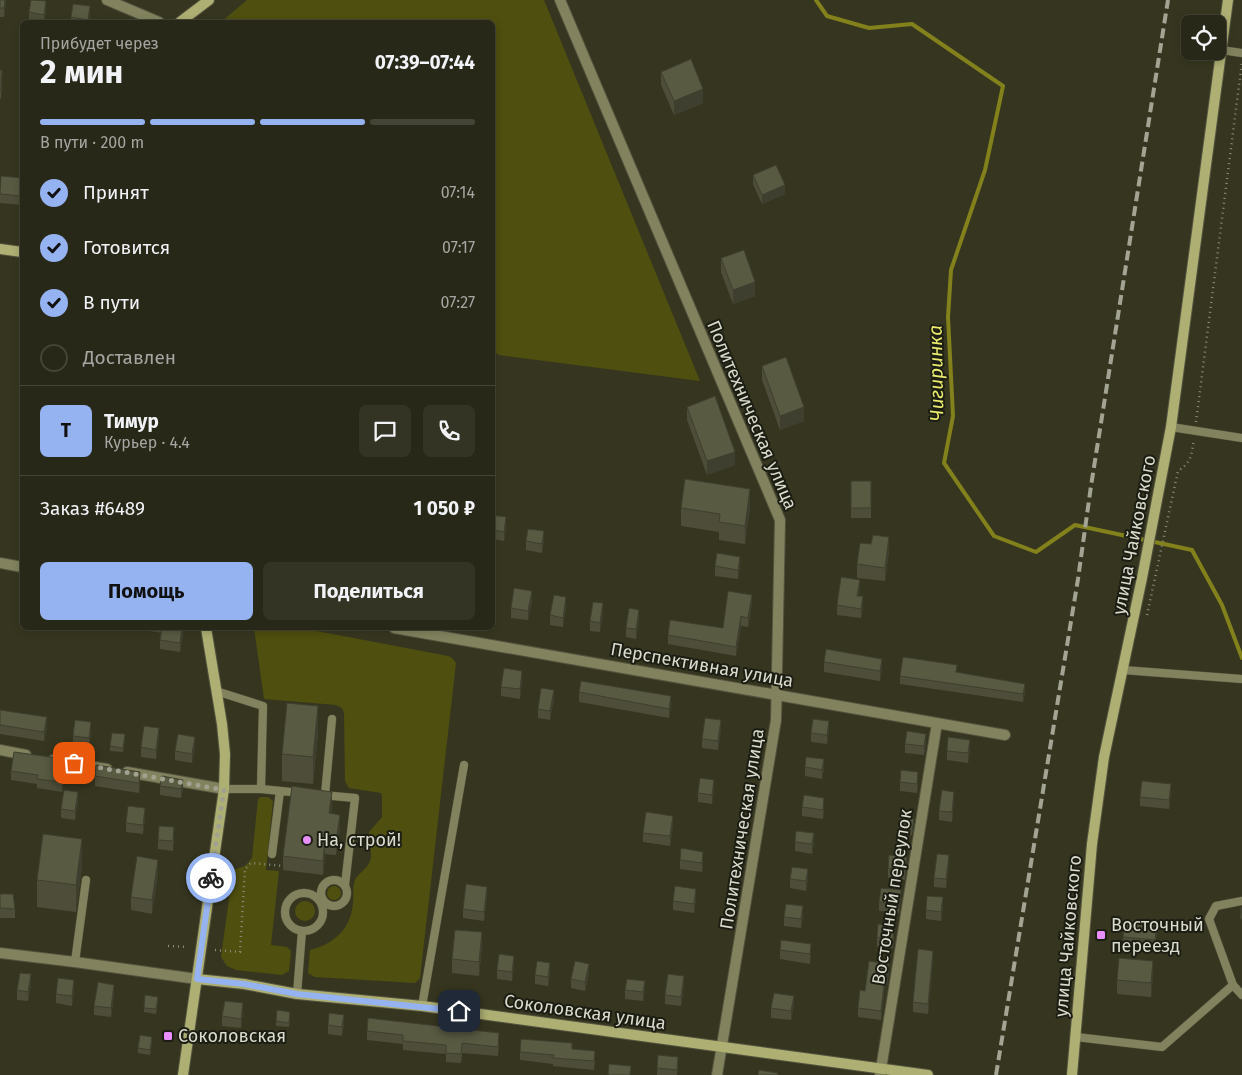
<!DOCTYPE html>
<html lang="ru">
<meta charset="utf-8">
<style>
body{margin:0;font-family:"Fira Sans",sans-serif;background:#343425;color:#f1f3f6;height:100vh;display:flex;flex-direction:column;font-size:19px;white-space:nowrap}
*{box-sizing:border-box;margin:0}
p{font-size:16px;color:#a5a6a2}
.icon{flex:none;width:28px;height:28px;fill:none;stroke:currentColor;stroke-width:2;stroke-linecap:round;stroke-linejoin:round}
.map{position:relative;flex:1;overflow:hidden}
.drawer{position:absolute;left:20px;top:20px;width:475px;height:610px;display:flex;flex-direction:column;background:#282818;border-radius:8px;box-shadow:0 2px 8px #0003,0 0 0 1px #444437}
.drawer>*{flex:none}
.buttons{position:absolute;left:1181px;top:15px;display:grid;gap:10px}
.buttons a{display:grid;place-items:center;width:45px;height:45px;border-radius:8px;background:#282818;box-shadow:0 2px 8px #0003,0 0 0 1px #444437;font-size:25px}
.pin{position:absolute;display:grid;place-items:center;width:42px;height:42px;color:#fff;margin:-21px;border-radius:10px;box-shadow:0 2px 8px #0006}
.courier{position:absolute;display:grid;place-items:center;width:50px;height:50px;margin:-25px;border:4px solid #95b2f1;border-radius:50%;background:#fff;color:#222;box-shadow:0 1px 6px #0007}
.head em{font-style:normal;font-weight:700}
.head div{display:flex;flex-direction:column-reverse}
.head{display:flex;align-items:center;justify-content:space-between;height:85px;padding:0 20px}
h1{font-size:32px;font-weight:700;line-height:38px}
.bar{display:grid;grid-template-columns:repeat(4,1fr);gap:8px 5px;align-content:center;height:60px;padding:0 20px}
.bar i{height:6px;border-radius:4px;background:#444437}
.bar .on{background:#95b2f1}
.bar p{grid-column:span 4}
.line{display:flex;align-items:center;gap:12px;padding:0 20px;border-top:1px solid #444437}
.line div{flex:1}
.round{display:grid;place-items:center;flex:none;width:52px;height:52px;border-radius:8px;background:#343425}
ol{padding:0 20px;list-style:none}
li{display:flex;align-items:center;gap:15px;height:55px}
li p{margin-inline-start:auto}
li .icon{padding:5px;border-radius:50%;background:#95b2f1;color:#111;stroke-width:4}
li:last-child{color:#a5a6a2}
li i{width:28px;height:28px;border:2px solid #444437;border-radius:50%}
.cta{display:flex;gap:10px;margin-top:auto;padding:10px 20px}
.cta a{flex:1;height:58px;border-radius:8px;background:#95b2f1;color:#111;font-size:20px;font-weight:700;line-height:58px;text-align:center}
.cta a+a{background:#343425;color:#f1f3f6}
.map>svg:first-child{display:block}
.green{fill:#4f4f0f}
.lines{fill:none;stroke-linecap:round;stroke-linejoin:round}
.stream{stroke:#82811c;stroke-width:4}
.lane-casing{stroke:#54543f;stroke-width:9}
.street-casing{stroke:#54543f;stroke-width:12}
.secondary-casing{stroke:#54543f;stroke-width:12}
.path{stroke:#8b8c7a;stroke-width:2.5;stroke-dasharray:1 4;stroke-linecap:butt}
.lane{stroke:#82835e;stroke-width:8}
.street{stroke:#82835e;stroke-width:10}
.secondary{stroke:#adaf73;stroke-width:10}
.rail{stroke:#a3a493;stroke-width:4;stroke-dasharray:10 5;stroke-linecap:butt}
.wall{fill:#4d4d39}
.shaded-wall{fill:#3e3f2e}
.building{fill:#595a42;stroke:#3e3f2e}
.done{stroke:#a1a190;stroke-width:5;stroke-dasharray:0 9}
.route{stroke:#95b2f1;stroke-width:6}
.poi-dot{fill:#e88eff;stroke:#1c1d13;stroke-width:2}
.labels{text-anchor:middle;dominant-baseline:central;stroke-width:4;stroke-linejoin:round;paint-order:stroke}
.street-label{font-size:18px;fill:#dadbcd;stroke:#1c1d13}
.poi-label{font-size:18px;fill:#dadbcd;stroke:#1c1d13;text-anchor:start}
.water-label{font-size:19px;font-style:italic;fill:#ebec6e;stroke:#1c1d13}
</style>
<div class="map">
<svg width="1242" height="1075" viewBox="0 0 1242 1075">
<rect width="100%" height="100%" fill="#363620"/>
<path class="green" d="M247,0H544L700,381L499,355L493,351L492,22H221Z
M254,628H301L448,656L452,658L456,663L420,978L415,983L315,977L308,973L310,950C334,944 351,929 353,903C354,895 352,888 355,880C359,872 369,868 371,858C372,849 367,842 369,832L382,817V796L381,793L349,788L345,781L344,713L342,708L336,705L264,699Z
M261,797H268L273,801L266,870L279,871L271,945L287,947L291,951L289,971L282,975L236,970L227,966L221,957L233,870L245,866L252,858L258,799Z
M327 893a7 7 0 1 1 14 0a7 7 0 1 1-14 0Z
M295 911a10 10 0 1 1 20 0a10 10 0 1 1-20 0Z"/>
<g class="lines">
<path class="stream" d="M816,0L827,16L869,28L912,24L1003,86L985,170L951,270L948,317L953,416L944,463L994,536L1036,552L1075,525L1192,550L1222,605L1242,658"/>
<g class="lane-casing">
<path id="lane" d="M1221,50L1242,53
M1171,427L1242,438
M1123,670L1242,679
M216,691L263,706L261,789
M224,789H261L301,793
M322,795L355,798L345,885
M325,795L332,719
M272,854L280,791
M321 893a13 13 0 1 1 26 0a13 13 0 1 1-26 0Z
M285 912a19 19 0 1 1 38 0a19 19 0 1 1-38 0Z
M1242,901L1216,906L1209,919L1233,985L1242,995
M75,962L86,880
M297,994L302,931
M422,1006L464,765
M1076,1037L1162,1047L1233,985"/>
</g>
<g class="street-casing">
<path id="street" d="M107,0L159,22
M560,0L780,520L776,720L717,1075
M0,563L22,567
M394,628L1005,735
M0,750L26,755
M53,760L107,769
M127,772L224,789
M0,953L75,962L197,979
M880,1075L937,723"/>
</g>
<g class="secondary-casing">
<path id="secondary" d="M180,22L209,0
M0,249L22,252
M197,979L244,984L297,994L422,1006L928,1075
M183,1075L224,789L225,754L222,724L206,628
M1072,1075L1092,844L1104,757L1142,578L1171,427L1228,0"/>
</g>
<path class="path" d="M1196,422L1242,62
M1147,615L1178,471C1192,462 1191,455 1194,440
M168,946L188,947
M215,950L240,952L245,869L251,863L284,866"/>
<use href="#lane" class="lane"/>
<use href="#street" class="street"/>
<use href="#secondary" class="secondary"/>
<path class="rail" d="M996,1075L1078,579L1091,486L1168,0"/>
</g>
<path class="wall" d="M0,0H6L4,17H0Z
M46,11L44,22L29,21V12Z
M90,16L89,22H71V17Z
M0,70L2,79L1,99H0Z
M661,72L703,103L674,115L661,85Z
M753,175L785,194L762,204L753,184Z
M22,178V205L0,203V186Z
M721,258L755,296L733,304L721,272Z
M762,366L804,421L780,430L762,380Z
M687,407L735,465L707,475L687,420Z
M851,481H871V518H851Z
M750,507L745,544L719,540V532L681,526V508Z
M492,515L506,526L504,541L492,539Z
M526,541H544L542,553L526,550Z
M889,551L885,581L857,578V564Z
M715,566H740L738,579L715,576Z
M860,589L859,596L863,606L861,618L837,615V605Z
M22,594V610L21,609Z
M532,601L528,620L511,618V608Z
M752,604L748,627L741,626L736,656L668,644V635L723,628Z
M566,607L563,627L550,625V615Z
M603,612L600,632L590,631V621Z
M639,619L636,639L626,637V628Z
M129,628H184L180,652L160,649V640L162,633Z
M824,662L882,669L880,681L824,672Z
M957,672L1025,692L1023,702L900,684V676Z
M522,680L520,699L501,696V687Z
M579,692L671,705L669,718L579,702Z
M554,699L550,720L538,718V709Z
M0,710L47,727L44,741L0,734Z
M721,729L718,750L702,748V739Z
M829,730L827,744L811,742V733Z
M91,732L89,748L73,745V736Z
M318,733L313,784L282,781V754Z
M159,737L156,759L141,757V747Z
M125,739L123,752L110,751V746Z
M926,743L924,755L905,753V744Z
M195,746L192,763L175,760V751Z
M970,749L968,763L947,760V751Z
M805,767L824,768L822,779L805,776Z
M65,768L62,792L37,788V784L11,780V771Z
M95,776L140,781L139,793L95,786Z
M900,782H918L917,793L900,791Z
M160,786L183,789L181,798L160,795Z
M714,789L712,804L698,802V793Z
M1171,793L1169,809L1140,806V797Z
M78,801L75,820L61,818V809Z
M954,801L952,822L939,820V811Z
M332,805L331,814L340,829L336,855L325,854L323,875L283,870V856Z
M802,807L824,808L823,819L802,816Z
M145,817L143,834L126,832V823Z
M914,823L912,835L898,833V828Z
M673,825L670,846L643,842V833Z
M174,836L173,851L158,849V840Z
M795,842L814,843L812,854L795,851Z
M680,860L703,861L702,872L680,869Z
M949,864L946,888L934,887V878Z
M82,866L76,912L37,907V880Z
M907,866L905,880L888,878V868Z
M158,873L152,914L131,910V897Z
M808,878L806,891L790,888V879Z
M0,894L15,909V918H0Z
M487,896L484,921L463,918V909Z
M696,899L694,913L673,910V901Z
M901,900L899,913L879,911V902Z
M943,907L941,921L926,919V910Z
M803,915L801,928L784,926V917Z
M1157,932L1155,949L1123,947V937Z
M894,936L893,948L877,947V937Z
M482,946L479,976L452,973V959Z
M780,950L811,954L810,964L780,959Z
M933,960L928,1014L913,1012V1002Z
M869,961L889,973L887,985L885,984L881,1020L858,1017V1008L865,991Z
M514,965L512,981L497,979V970Z
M550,972L548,986L535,984V975Z
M589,973L585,991L571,988V979Z
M1153,974L1151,997L1117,994V980Z
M31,984L28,1001L17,1000V990Z
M684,985L681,1006L665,1004V995Z
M74,989L72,1006L56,1003V994Z
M625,990H645L643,1001L625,999Z
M114,994L111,1017L94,1015V1006Z
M158,1001L156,1014L144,1012V1008Z
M794,1005L791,1020L771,1018V1008Z
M243,1012L241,1028L222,1026V1016Z
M290,1016L289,1027L276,1026V1021Z
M344,1024L342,1036L328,1034V1025Z
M367,1031L499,1042L498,1056L462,1053L461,1063L446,1062V1054L403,1050V1044L367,1040Z
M152,1042L150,1055L138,1053V1048Z
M572,1049L595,1060L594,1070L553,1066V1064L520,1060V1052Z
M678,1066L677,1075H657V1068Z"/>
<path class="shaded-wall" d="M5,0H6V4L4,17V8Z
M46,1V11L44,22V15Z
M90,6V16L89,22H88Z
M703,89V103L674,115V101Z
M785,185V194L762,204V195Z
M755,282V296L733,304V290Z
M804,407V421L780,430V416Z
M735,452V465L707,475V461Z
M750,489V507L745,544V526Z
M506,517V526L504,541V532Z
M544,531V541L542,553V544Z
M889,537V551L885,581V568Z
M740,557V566L738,579V570Z
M860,580V589L857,605V596Z
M532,591V601L528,620V611Z
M752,595V604L748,627V618Z
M863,596V606L861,618V609Z
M566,597V607L563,627V618Z
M603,603V612L600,632V623Z
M639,610V619L636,639V629Z
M741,616V626L736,656V647Z
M182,628H184L180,652V643Z
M882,659V669L880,681V671Z
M522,671V680L520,699V689Z
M1025,684V692L1023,702V694Z
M554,690V699L550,720V711Z
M671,696V705L669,718V709Z
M318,706V733L313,784V757Z
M47,717V727L44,741V732Z
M721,720V729L718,750V741Z
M829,721V730L827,744V735Z
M91,722V732L89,748V738Z
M159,728V737L156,759V750Z
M926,734V743L924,755V746Z
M195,737V746L192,763V754Z
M970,740V749L968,763V753Z
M65,759V768L62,792V782Z
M824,759V768L822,779V770Z
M140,772V781L139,793V783Z
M918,772V782L917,793V784Z
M183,780V789L181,798V789Z
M714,780V789L712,804V795Z
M1171,784V793L1169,809V800Z
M78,792V801L75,820V811Z
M332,792V805L329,827V813Z
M954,792V801L952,822V812Z
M824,798V808L823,819V810Z
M145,808V817L143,834V825Z
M340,815V829L336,855V841Z
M673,816V825L670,846V836Z
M814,833V843L812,854V844Z
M82,839V866L76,912V885Z
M325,840V854L323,875V861Z
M703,852V861L702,872V863Z
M949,855V864L946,888V879Z
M907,857V866L905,880V870Z
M158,860V873L152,914V900Z
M808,869V878L806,891V881Z
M487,887V896L484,921V912Z
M696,889V899L694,913V904Z
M901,890V900L899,913V904Z
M943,897V907L941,921V912Z
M803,906V915L801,928V919Z
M1157,923V932L1155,949V940Z
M894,926V936L893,948V939Z
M482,932V946L479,976V962Z
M811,944V954L810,964V954Z
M933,951V960L928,1014V1004Z
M514,956V965L512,981V972Z
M1153,961V974L1151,997V983Z
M550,963V972L548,986V977Z
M589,964V973L585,991V982Z
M889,964V973L887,985V975Z
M31,974V984L28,1001V992Z
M885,975V984L881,1020V1011Z
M684,976V985L681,1006V997Z
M74,980V989L72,1006V996Z
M645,981V990L643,1001V992Z
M114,985V994L111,1017V1008Z
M794,996V1005L791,1020V1011Z
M243,1003V1012L241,1028V1019Z
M344,1015V1024L342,1036V1027Z"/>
<path class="building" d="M0,0H5L4,8H0Z
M31,0L46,1L44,15L29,12Z
M73,4L90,6L88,20L71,17Z
M691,59L703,89L674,101L661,72Z
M0,70H2L1,90H0Z
M776,165L785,185L762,195L753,175Z
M1,176L22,178V196L0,194Z
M744,250L755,282L733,290L721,258Z
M786,357L804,407L780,416L762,366Z
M715,396L735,452L707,461L687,407Z
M685,479L750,489L745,526L719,522L720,514L681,508Z
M851,481H871V508H851Z
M492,515L506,517L504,532L492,530Z
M528,529L544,531L542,544L526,541Z
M873,535L889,537L885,568L857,564L860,543L871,544Z
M717,553L740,557L738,570L715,566Z
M841,577L860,580L857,596H863L861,609L837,605Z
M514,588L532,591L528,611L511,608Z
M728,591L752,595L748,618L741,616L736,647L668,635L670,620L723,628Z
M554,595L566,597L563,618L550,615Z
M593,602L603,603L600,623L590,621Z
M629,608L639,610L636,629L626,628Z
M162,628H182L180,643L160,640Z
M826,649L882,659L880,671L824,662Z
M903,657L957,665L956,672L1025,684L1023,694L900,676Z
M504,668L522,671L520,689L501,687Z
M581,681L671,696L669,709L579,692Z
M541,688L554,690L550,711L538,709Z
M287,703L318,706L313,757L282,754Z
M0,710L47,717L44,732L0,725Z
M705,718L721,720L718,741L702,739Z
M813,719L829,721L827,735L811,733Z
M75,720L91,722L89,738L73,736Z
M144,726L159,728L156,750L141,747Z
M907,731L926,734L924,746L905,744Z
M112,733L125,734L123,748L110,746Z
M178,734L195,737L192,754L175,751Z
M948,737L970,740L968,753L947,751Z
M14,752L65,759L62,782L37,779L38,775L11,771Z
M806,757L824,759L822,770L805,767Z
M96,765L140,772L139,783L95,776Z
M901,770L918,772L917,784L900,782Z
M162,776L183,780L181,789L160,786Z
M700,778L714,780L712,795L698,793Z
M1142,781L1171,784L1169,800L1140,797Z
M292,786L332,792L329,813L340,815L336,841L325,840L323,861L283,856Z
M64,790L78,792L75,811L61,809Z
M942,790L954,792L952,812L939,811Z
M804,795L824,798L823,810L802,807Z
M128,806L145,808L143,825L126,823Z
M646,812L673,816L670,836L643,833Z
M900,817L914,819L912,830L898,828Z
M159,826L174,827L173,841L158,840Z
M796,831L814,833L812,844L795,842Z
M43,834L82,839L76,885L37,880Z
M681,848L703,852L702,863L680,860Z
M937,854L949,855L946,879L934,878Z
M889,855L907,857L905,870L888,868Z
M137,856L158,860L152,900L131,897Z
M792,867L808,869L806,881L790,879Z
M466,884L487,887L484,912L463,909Z
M675,886L696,889L694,904L673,901Z
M881,888L901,890L899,904L879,902Z
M0,894H13L15,909L0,908Z
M927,896L943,897L941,912L926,910Z
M786,904L803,906L801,919L784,917Z
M1241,908H1242V919H1240Z
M1125,920L1157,923L1155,940L1123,937Z
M878,924L894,926L893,939L877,937Z
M455,930L482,932L479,962L452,959Z
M781,940L811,944L810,954L780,950Z
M918,949L933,951L928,1004L913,1002Z
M499,954L514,956L512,972L497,970Z
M1119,958L1153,961L1151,983L1117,980Z
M537,961L550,963L548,977L535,975Z
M575,961L589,964L585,982L571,979Z
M869,961L889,964L887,975H885L881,1011L858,1008L860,990L865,991Z
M20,973L31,974L28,992L17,990Z
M668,974L684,976L681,997L665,995Z
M58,978L74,980L72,996L56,994Z
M627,979L645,981L643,992L625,990Z
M98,982L114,985L111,1008L94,1006Z
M774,993L794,996L791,1011L771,1008Z
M145,995L158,997L156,1009L144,1008Z
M225,1001L243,1003L241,1019L222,1016Z
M277,1010L290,1012L289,1023L276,1021Z
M329,1013L344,1015L342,1027L328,1025Z
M368,1018L499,1033L498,1047L462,1043L461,1054L446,1053V1045L403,1041V1035L367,1031Z
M140,1035L152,1037L150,1050L138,1048Z
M521,1039L572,1043V1049L595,1051L594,1061L553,1058L554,1055L520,1052Z
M658,1055L678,1057L677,1070L657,1068Z
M609,1064L631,1066L630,1075H608Z
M759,1070L778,1073V1075H758Z"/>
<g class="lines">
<path class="done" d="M74,763L224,790L211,878"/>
<path class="route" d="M211,878L197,979L244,984L297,994L459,1011"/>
</g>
<g class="poi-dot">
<circle cx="307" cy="840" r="5"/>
<rect x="1096" y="930" width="10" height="10" rx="2.5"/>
<rect x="163" y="1031" width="10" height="10" rx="2.5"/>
</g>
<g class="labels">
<g class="street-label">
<text transform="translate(752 415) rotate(67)">Политехническая улица</text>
<text transform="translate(1134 535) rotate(-79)">улица Чайковского</text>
<text transform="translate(702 665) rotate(10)">Перспективная улица</text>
<text transform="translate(742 829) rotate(-81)">Политехническая улица</text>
<text transform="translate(892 897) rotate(-81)">Восточный переулок</text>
<text transform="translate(1068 936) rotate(-85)">улица Чайковского</text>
<text transform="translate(585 1012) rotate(8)">Соколовская улица</text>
</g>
<g class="poi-label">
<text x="317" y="840">На, строй!</text>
<text x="1111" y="925">Восточный<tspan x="1111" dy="21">переезд</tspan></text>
<text x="178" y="1036">Соколовская</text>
</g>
<g class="water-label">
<text transform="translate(936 373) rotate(-91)">Чигиринка</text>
</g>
</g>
</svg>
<div class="buttons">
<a><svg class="icon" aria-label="locate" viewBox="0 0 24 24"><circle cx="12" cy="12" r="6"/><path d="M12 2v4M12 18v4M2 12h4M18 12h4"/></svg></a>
</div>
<div class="pin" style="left:74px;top:763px;background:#ea580c"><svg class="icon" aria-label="bag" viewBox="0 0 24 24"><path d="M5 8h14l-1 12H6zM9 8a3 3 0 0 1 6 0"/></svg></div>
<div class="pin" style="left:459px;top:1011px;background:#1f2937"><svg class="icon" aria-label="home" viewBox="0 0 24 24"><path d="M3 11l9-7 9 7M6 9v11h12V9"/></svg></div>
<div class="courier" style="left:211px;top:878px"><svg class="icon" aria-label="bike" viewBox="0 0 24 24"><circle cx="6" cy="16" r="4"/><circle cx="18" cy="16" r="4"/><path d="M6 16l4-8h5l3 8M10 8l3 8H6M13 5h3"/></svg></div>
<section class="drawer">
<div class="head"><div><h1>2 мин</h1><p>Прибудет через</p></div><em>07:39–07:44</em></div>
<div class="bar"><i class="on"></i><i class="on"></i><i class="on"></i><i></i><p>В пути · 200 m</p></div>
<ol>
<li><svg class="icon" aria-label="check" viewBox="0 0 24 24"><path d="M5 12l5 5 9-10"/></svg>Принят<p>07:14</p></li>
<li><svg class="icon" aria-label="check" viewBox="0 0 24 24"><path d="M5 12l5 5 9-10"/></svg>Готовится<p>07:17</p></li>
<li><svg class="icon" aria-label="check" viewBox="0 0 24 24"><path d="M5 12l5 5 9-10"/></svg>В пути<p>07:27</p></li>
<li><i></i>Доставлен</li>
</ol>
<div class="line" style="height:90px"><b class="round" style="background:#95b2f1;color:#111">Т</b><div><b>Тимур</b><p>Курьер · 4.4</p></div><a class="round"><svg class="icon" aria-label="chat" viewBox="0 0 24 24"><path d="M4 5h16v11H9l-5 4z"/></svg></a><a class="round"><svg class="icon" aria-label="phone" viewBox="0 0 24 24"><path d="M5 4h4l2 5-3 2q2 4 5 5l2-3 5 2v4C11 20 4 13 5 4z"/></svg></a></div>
<div class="line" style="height:65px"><div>Заказ #6489</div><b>1 050 ₽</b></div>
<div class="cta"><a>Помощь</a><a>Поделиться</a></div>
</section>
</div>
